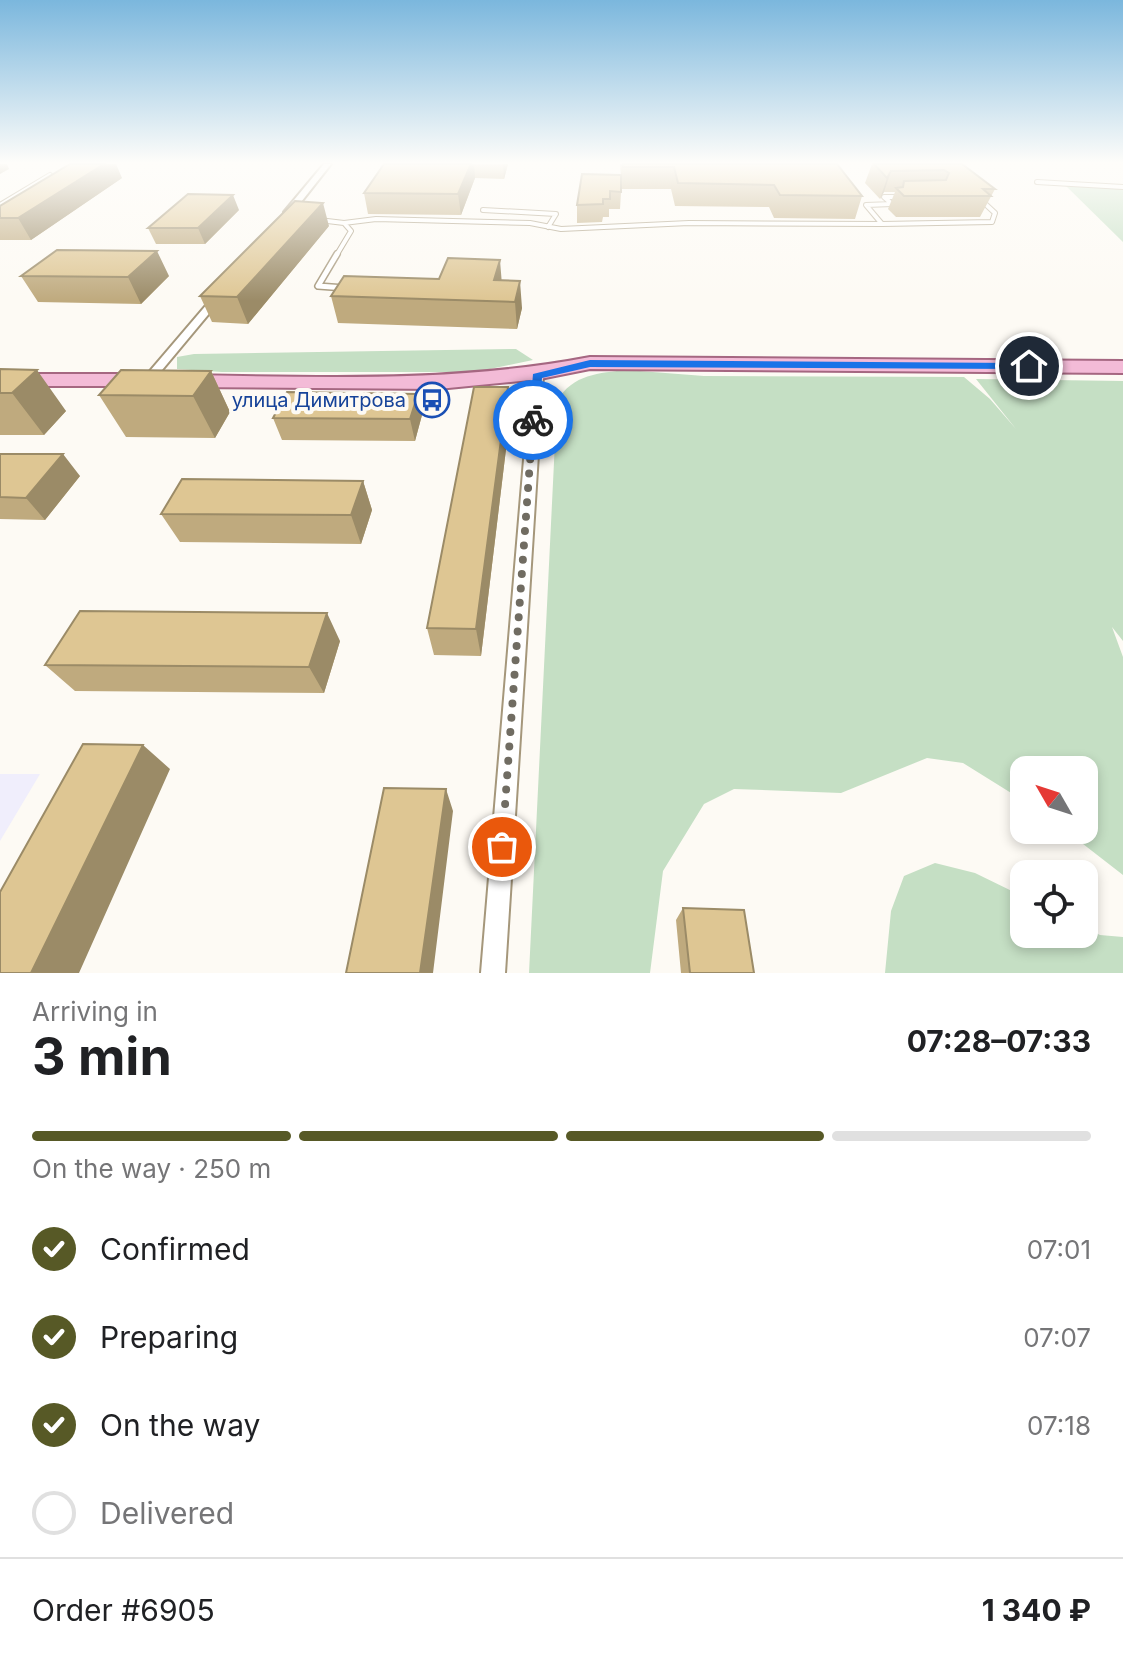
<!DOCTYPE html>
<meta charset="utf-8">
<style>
body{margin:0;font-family:Inter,sans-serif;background:#f6f6f6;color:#202124;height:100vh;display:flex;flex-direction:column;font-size:30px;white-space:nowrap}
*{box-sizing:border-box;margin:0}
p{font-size:26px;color:#757577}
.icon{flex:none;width:44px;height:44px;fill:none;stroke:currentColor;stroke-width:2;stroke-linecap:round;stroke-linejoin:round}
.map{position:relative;height:973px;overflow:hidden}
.panel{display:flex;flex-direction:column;background:#fff;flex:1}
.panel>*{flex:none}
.needle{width:52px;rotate:309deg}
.buttons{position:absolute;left:1010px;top:756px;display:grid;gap:16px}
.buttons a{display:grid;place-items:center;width:88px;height:88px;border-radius:16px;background:#fff;box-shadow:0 4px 12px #0003;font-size:40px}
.pin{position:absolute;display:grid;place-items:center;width:68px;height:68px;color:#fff;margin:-34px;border:4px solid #fff;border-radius:50%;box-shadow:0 2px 8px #0007}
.courier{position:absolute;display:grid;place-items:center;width:80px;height:80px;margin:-40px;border:6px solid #1a73e8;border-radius:50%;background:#fff;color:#222;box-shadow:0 2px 10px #0007}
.head em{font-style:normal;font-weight:700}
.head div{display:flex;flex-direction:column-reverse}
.head{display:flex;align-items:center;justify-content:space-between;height:136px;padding:0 32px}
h1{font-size:52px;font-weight:700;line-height:60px}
.bar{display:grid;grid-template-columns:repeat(4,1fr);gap:12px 8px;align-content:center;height:96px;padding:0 32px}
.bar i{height:10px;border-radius:6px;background:#e0e0e0}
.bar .current{background:#575926}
.bar p{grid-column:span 4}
.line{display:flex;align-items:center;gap:20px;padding:0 32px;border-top:2px solid #e0e0e0}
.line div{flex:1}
ol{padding:0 32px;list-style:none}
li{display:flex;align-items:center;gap:24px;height:88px}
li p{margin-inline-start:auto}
li .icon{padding:8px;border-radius:50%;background:#575926;color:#fff;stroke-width:4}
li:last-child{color:#757577}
li i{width:44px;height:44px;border:4px solid #e0e0e0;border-radius:50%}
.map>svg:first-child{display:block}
.education{fill:#f0eefc}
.green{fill:#c5dfc4}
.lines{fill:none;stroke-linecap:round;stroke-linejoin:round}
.lane-far1-casing{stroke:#a5977b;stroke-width:6}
.lane-casing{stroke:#a5977b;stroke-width:8}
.street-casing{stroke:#a5977b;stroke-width:4}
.primary-casing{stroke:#a56781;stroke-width:4}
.lane-far1{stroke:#fff;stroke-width:4}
.lane{stroke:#fff;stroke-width:5}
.street{fill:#fff;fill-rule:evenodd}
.primary{fill:#f3bbd7;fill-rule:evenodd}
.wall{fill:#bfaa7e}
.shaded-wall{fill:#9b8b67}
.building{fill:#dec693;stroke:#9b8b67;stroke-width:2}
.route{fill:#1a73e8}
.done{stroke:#706c62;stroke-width:8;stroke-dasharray:0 14.4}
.labels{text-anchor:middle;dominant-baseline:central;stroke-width:8;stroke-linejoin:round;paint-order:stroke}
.transit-label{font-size:20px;fill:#164399;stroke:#fdfaf4;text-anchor:end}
</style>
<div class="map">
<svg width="1123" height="973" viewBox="0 0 1123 973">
<rect width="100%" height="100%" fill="#fdfaf4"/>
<path class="education" d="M0,774H40L0,841Z"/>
<path class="green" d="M1064,184L1123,187V242Z
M516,349L533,360L476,372H222L177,369V357L194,354Z
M627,370L704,376L964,377L990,399L1016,429L976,379L1123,381V641L1112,627L1123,657V875L1065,830H1084V770H1024V801L963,763L927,758L841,793L734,789L704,804L663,871L650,973H529L557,401C573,374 599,373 627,370Z
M935,863L975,873L1024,897V934H1084V927L1100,935L1123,937V973H885L891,911L904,876Z"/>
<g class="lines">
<g class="lane-far1-casing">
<path id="lane-far1" d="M1037,182L1123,187
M899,197H884L892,204L866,205L882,224L992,222L995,213L981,200
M0,205L50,175
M483,210L556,214L548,227
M319,220L344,223L351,231L336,256
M344,223L376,219L530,223L561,229L689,223L882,224"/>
</g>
<g class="lane-casing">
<path id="lane" d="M337,254L318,286L345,288"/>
</g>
<g class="street-casing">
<path id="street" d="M324,164H331L290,216H284V212Z
M214,296L222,298L152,382H144V378Z
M537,373L543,376L505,973H481L531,376Z"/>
</g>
<g class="primary-casing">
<path id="primary" d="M590,357L1123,361V373L590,369L540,379L438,389L182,387L172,381L182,375C319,377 454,383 590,357Z
M0,374H142L152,380L142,386H0Z"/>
</g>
<use href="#lane-far1" class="lane-far1"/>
<use href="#lane" class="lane"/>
<use href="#street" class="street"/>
<use href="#primary" class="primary"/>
</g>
<path class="wall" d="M384,164H508L504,179L475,178L461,215L368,214L364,193Z
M620,164H837L862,196L855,219L774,218L769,207L675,206L671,189H622Z
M872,164H962L995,189L980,217H896L888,209L895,192H884L880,199L865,183Z
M582,174L621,192L620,209H609V217H603L602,222L577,223V205Z
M122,178L31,240H0V206Z
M239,210L205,244H156L148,228Z
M329,226L248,324L212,322L200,296Z
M21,276H169L141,304L38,302Z
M502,281L522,308L517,329L338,323L331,296Z
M0,369L66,411L44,435H0Z
M211,371L230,412L215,438L126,437L99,395Z
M422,415L415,441L282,440L273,418Z
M510,416L481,656L434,655L427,628Z
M0,454L80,476L45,520L0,519Z
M363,481L372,510L361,544L180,542L161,514Z
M340,641L324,693L75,691L45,665Z
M683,908L754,973H681L676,920Z"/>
<path class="shaded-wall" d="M0,164H7L9,169L0,174Z
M104,164H116L122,178L31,240L18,218Z
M471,164H474L475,178L461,215L458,194Z
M503,164H508L504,179Z
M891,171L884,192L880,199L887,178Z
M233,195L239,210L205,244L198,228Z
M323,203L329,226L248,324L237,297Z
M157,251L169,276L141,304L128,277Z
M500,260L502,285L494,280Z
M520,281L522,308L517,329L515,302Z
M37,370L66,411L44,435L12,393Z
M211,371L230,412L215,438L193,396Z
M508,387L510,416L481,656L476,629Z
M418,394L422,415L415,441L410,419Z
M63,454L80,476L45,520L26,498Z
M363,481L372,510L361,544L351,515Z
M327,613L340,641L324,693L309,667Z
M143,745L170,769L79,973H31Z
M446,789L453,811L433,973H420Z"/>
<path class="building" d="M70,164H104L18,218H0V206Z
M384,164H471L458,194L364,193Z
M623,164H837L862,196L780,195L774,185L678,183L674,167H623Z
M874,164H962L995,189H983L991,196H904L896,188L903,187L904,181L946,180L949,173L944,170L891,171L887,178Z
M582,174L621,175V192L610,191V199H603V204L577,205Z
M188,194L233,195L198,228H148Z
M295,201L323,203L237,297L200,296Z
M57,250L157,251L128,277L21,276Z
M448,258L500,260L494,280L520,281L515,302L331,296L344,276L439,279Z
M0,369L37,370L12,393H0Z
M121,370L211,371L193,396L99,395Z
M474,387H508L476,629L427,628Z
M287,392L418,394L410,419L273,418Z
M0,454H63L26,498L0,497Z
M182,479L363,481L351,515L161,514Z
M80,611L327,613L309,667L45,665Z
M83,744L143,745L31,973H0V892Z
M384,788L446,789L420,973H346Z
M683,908L744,910L754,973H690Z"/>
<linearGradient id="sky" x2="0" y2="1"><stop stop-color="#7bb7dd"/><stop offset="0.54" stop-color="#fefdfa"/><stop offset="1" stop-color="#fefdfa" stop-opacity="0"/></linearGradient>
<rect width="1123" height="301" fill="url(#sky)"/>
<path class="route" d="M590,360L1029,363L1034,366L1029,369L590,367L542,378L539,420L529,423L533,374Z"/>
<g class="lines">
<path class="done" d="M502,847L533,420"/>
</g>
<defs>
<g id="bus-ring" transform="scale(1.8)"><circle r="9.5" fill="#fdfaf4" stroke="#1a4fb4" stroke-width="1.5"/><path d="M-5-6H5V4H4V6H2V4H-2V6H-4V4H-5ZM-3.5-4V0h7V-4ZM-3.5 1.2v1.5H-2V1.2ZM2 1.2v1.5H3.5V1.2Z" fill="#1a4fb4"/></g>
</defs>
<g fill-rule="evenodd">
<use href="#bus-ring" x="432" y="400"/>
</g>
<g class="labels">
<g class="transit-label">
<text x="406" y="400">улица Димитрова</text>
</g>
</g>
</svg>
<div class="buttons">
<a><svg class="needle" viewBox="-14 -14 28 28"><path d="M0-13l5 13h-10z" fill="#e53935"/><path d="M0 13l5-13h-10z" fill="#757577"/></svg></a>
<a><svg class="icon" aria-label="locate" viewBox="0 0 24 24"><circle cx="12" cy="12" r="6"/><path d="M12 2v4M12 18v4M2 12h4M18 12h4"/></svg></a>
</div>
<div class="pin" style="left:502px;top:847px;background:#ea580c"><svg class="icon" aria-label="bag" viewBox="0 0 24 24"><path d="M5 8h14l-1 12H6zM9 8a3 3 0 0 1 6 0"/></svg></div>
<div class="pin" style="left:1029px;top:366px;background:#1f2937"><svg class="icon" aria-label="home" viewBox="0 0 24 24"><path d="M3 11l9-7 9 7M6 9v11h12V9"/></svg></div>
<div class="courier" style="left:533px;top:420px"><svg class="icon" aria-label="bike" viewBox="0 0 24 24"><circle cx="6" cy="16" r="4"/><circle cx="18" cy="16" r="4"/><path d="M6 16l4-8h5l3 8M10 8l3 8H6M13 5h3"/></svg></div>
</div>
<section class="panel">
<div class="head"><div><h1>3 min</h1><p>Arriving in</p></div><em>07:28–07:33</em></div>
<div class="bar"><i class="current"></i><i class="current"></i><i class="current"></i><i></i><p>On the way · 250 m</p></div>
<ol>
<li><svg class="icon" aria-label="check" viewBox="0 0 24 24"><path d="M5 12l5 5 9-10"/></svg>Confirmed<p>07:01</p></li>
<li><svg class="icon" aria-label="check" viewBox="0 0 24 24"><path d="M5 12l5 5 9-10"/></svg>Preparing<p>07:07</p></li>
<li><svg class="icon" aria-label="check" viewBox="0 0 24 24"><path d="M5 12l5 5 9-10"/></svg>On the way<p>07:18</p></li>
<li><i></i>Delivered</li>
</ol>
<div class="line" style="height:104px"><div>Order #6905</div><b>1 340 ₽</b></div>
</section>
